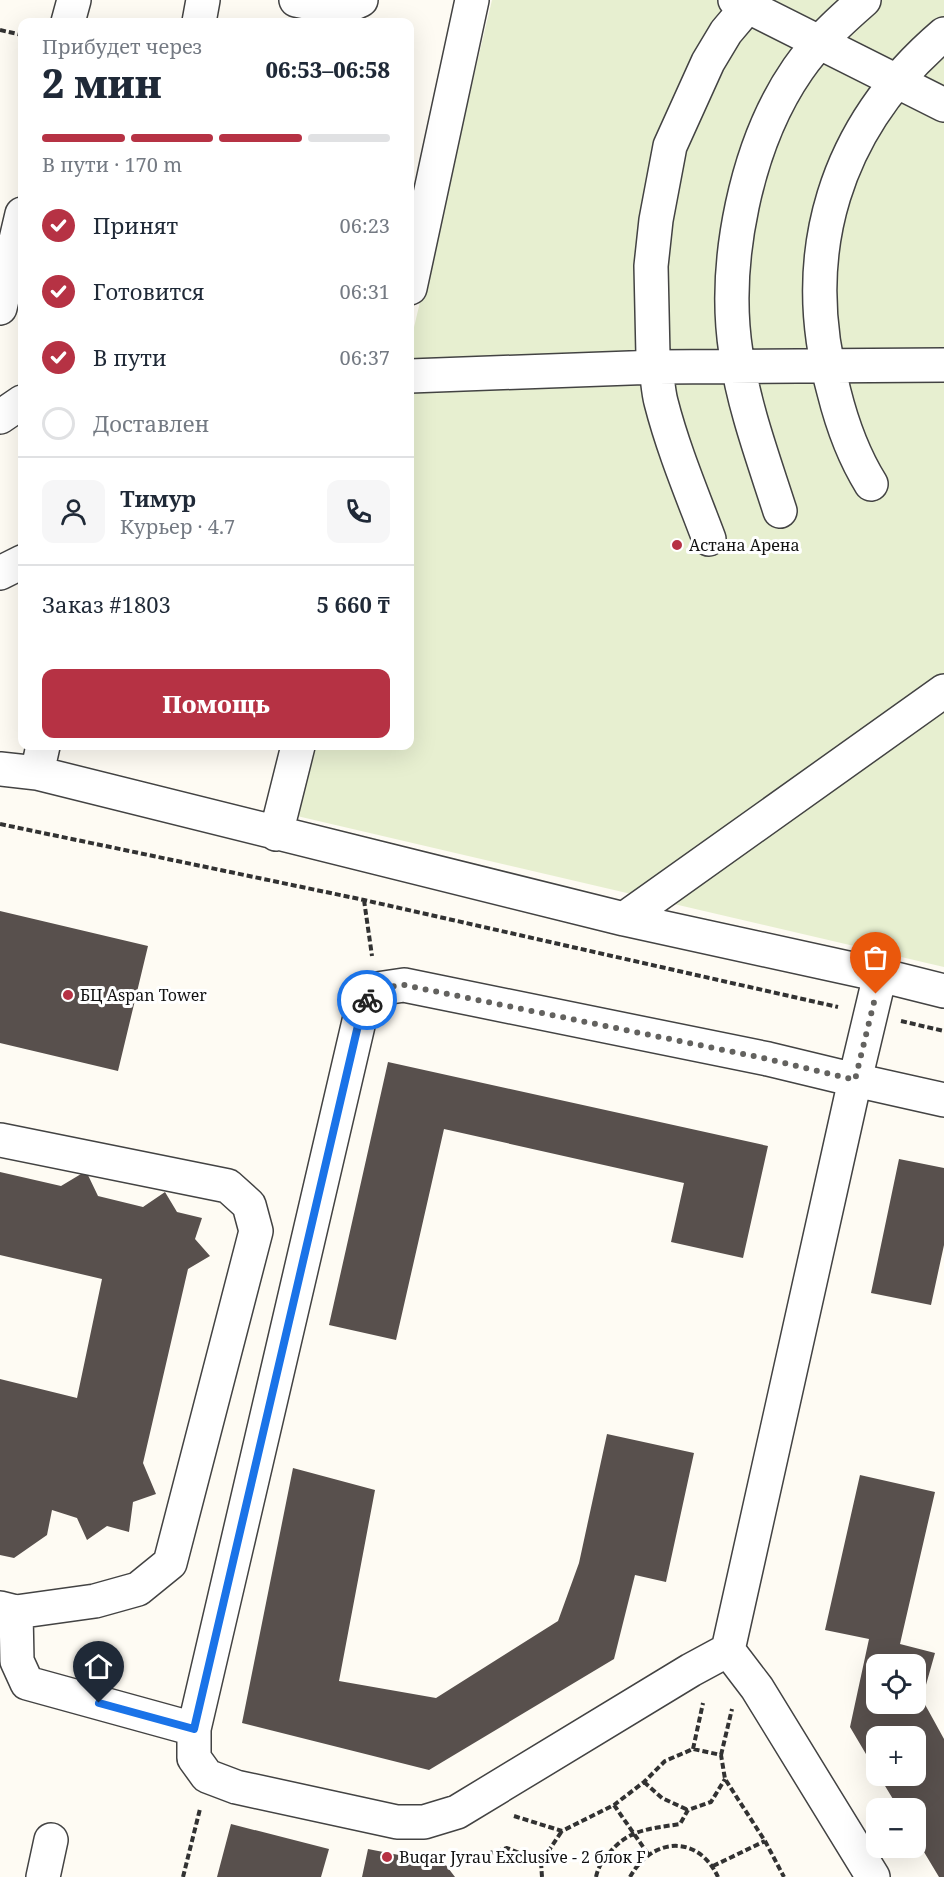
<!DOCTYPE html>
<html lang="ru">
<meta charset="utf-8">
<style>
body{margin:0;font-family:"Noto Serif",serif;background:#f6f6f7;color:#1f2937;height:100vh;display:flex;flex-direction:column;font-size:22px;white-space:nowrap}
*{box-sizing:border-box;margin:0}
p{font-size:20px;color:#747a83}
.icon{flex:none;width:33px;height:33px;fill:none;stroke:currentColor;stroke-width:2;stroke-linecap:round;stroke-linejoin:round}
.map{position:relative;flex:1;overflow:hidden}
.side{position:absolute;left:18px;top:18px;width:396px;height:732px;display:flex;flex-direction:column;background:#fff;border-radius:12px;box-shadow:0 6px 24px #0002}
.side>*{flex:none}
.buttons{position:absolute;left:866px;top:1654px;display:grid;gap:12px}
.buttons a{display:grid;place-items:center;width:60px;height:60px;border-radius:12px;background:#fff;box-shadow:0 6px 24px #0002;font-size:30px}
.pin{position:absolute;display:grid;place-items:center;width:51px;height:51px;color:#fff;margin:-62px -26px;border-radius:50% 50% 50% 0;rotate:-45deg;box-shadow:0 0 6px #0007}
.pin .icon{rotate:45deg}
.courier{position:absolute;display:grid;place-items:center;width:60px;height:60px;margin:-30px;border:4px solid #1a73e8;border-radius:50%;background:#fff;color:#222;box-shadow:0 2px 8px #0007}
.overview em{font-style:normal;font-weight:800}
.overview div{display:flex;flex-direction:column-reverse}
.overview{display:flex;align-items:center;justify-content:space-between;height:102px;padding:0 24px}
h1{font-size:39px;font-weight:800;line-height:45px}
.bar{display:grid;grid-template-columns:repeat(4,1fr);gap:9px 6px;align-content:center;height:72px;padding:0 24px}
.bar i{height:8px;border-radius:4px;background:#e0e1e3}
.bar .on{background:#b63244}
.bar p{grid-column:span 4}
.line{display:flex;align-items:center;gap:15px;padding:0 24px;border-top:2px solid #e0e1e3}
.line div{flex:1}
.round{display:grid;place-items:center;flex:none;width:63px;height:63px;border-radius:12px;background:#f6f6f7}
ol{padding:0 24px;list-style:none}
li{display:flex;align-items:center;gap:18px;height:66px}
li p{margin-inline-start:auto}
li .icon{padding:6px;border-radius:50%;background:#b63244;color:#fff;stroke-width:4}
li:last-child{color:#747a83}
li i{width:33px;height:33px;border:3px solid #e0e1e3;border-radius:50%}
.action{display:flex;gap:12px;margin-top:auto;padding:12px 24px}
.action a{flex:1;height:69px;border-radius:12px;background:#b63244;color:#fff;font-size:24px;font-weight:800;line-height:69px;text-align:center}
.map>svg:first-child{display:block}
.pitch{fill:#e7efd0}
.building{fill:#58504d;fill-rule:evenodd}
.lines{fill:none;stroke-linecap:round;stroke-linejoin:round}
.minor-casing{stroke:#434343;stroke-width:36}
.path{stroke:#323232;stroke-width:4;stroke-dasharray:6 3;stroke-linecap:butt}
.minor{stroke:#fff;stroke-width:33}
.done{stroke:#63625f;stroke-width:6;stroke-dasharray:0 10.8}
.route{stroke:#1a73e8;stroke-width:8}
.poi-dot{fill:#b63244;stroke:#fff;stroke-width:2}
.labels{text-anchor:middle;dominant-baseline:central;stroke-width:6;stroke-linejoin:round;paint-order:stroke}
.poi-label{font-size:16px;fill:#101010;stroke:#fff;text-anchor:start}
</style>
<div class="map">
<svg width="944" height="1877" viewBox="0 0 944 1877">
<rect width="100%" height="100%" fill="#fefbf3"/>
<path class="pitch" d="M492,0H944V967L297,816L314,746H410V344Z"/>
<path class="building" d="M0,911L148,946L118,1071L0,1043Z
M388,1062L768,1146L743,1258L671,1242L684,1183L444,1129L396,1340L329,1325Z
M899,1159L944,1168V1245L931,1305L871,1293Z
M86,1171L98,1196L143,1207L165,1192L177,1212L202,1218L195,1239L210,1256L188,1269L143,1463L156,1494L133,1502L129,1532L107,1526L87,1540L77,1518L52,1510L47,1535L14,1558L0,1555V1379L77,1398L102,1279L0,1255V1172L61,1186Z
M607,1434L694,1453L666,1582L635,1575L614,1659L429,1770L242,1723L293,1468L375,1490L339,1681L436,1698L558,1621L579,1563Z
M860,1475L935,1492L900,1644L935,1653L922,1699L944,1739V1877H939L915,1837V1809H899L879,1776H915V1737H876V1771L850,1727L869,1639L825,1630ZM876,1665H915V1704H876Z
M231,1824L329,1849L321,1877H217Z
M368,1849L445,1864L455,1877H362Z"/>
<g class="lines">
<g class="minor-casing">
<path id="minor" d="M296,0L341,9L361,0
M735,0L944,105
M68,22L74,0
M199,22L203,0
M410,288L472,0
M0,308L22,214
M410,376L657,367L944,365
M0,417L22,402
M871,484C853,455 842,424 834,392C796,253 835,127 944,34
M780,511C763,458 744,407 736,353C722,263 746,144 798,69C816,43 840,21 864,0
M709,539C692,494 673,449 661,402C657,387 658,371 653,356L651,266L656,220L670,146L708,62L726,32L753,0
M0,573L22,562
M0,769L37,773L624,919L880,975L944,991
M37,773L43,746
M276,834L298,746
M624,919L944,691
M880,975L855,1080L944,1100
M404,985L768,1059L855,1080L728,1650L691,1670L457,1812L424,1822H397L236,1787L207,1776L194,1758V1729L363,1004L377,989Z
M0,1140L228,1186L249,1205L256,1231L170,1563L138,1589L95,1601L16,1612L0,1608
M16,1612L17,1661L27,1683L194,1729
M728,1650L757,1688L873,1877
M43,1877L51,1840"/>
</g>
<path class="path" d="M0,30L22,35
M0,824L364,900L838,1007
M364,900L372,956
M901,1021L944,1031
M693,1749L703,1703
M721,1755L732,1709
M644,1782L662,1798L688,1810
M614,1805L648,1854
M514,1816L562,1831L614,1805L644,1782L665,1761L693,1749L721,1755L725,1779L765,1841L784,1877
M487,1854L507,1848L541,1862
M713,1866L765,1841
M183,1877L200,1809
M542,1877L541,1862L562,1831
M596,1877C598,1868 601,1863 607,1856C627,1829 649,1829 680,1824L688,1810L711,1802L725,1779
M630,1877C652,1837 698,1834 718,1877"/>
<use href="#minor" class="minor"/>
</g>
<g class="lines">
<path class="done" d="M367,1000L377,988L404,985L768,1059L855,1080L876,994"/>
<path class="route" d="M99,1703L194,1729L363,1004L367,1000"/>
</g>
<g class="poi-dot">
<circle cx="677" cy="545" r="6"/>
<circle cx="68" cy="995" r="6"/>
<circle cx="387" cy="1857" r="6"/>
</g>
<g class="labels">
<g class="poi-label">
<text x="689" y="545">Астана Арена</text>
<text x="80" y="995">БЦ Aspan Tower</text>
<text x="399" y="1857">Buqar Jyrau Exclusive - 2 блок F</text>
</g>
</g>
</svg>
<div class="buttons">
<a><svg class="icon" aria-label="locate" viewBox="0 0 24 24"><circle cx="12" cy="12" r="6"/><path d="M12 2v4M12 18v4M2 12h4M18 12h4"/></svg></a>
<a>+</a>
<a>−</a>
</div>
<div class="pin" style="left:876px;top:994px;background:#ea580c"><svg class="icon" aria-label="bag" viewBox="0 0 24 24"><path d="M5 8h14l-1 12H6zM9 8a3 3 0 0 1 6 0"/></svg></div>
<div class="pin" style="left:99px;top:1703px;background:#1f2937"><svg class="icon" aria-label="home" viewBox="0 0 24 24"><path d="M3 11l9-7 9 7M6 9v11h12V9"/></svg></div>
<div class="courier" style="left:367px;top:1000px"><svg class="icon" aria-label="bike" viewBox="0 0 24 24"><circle cx="6" cy="16" r="4"/><circle cx="18" cy="16" r="4"/><path d="M6 16l4-8h5l3 8M10 8l3 8H6M13 5h3"/></svg></div>
<section class="side">
<div class="overview"><div><h1>2 мин</h1><p>Прибудет через</p></div><em>06:53–06:58</em></div>
<div class="bar"><i class="on"></i><i class="on"></i><i class="on"></i><i></i><p>В пути · 170 m</p></div>
<ol>
<li><svg class="icon" aria-label="check" viewBox="0 0 24 24"><path d="M5 12l5 5 9-10"/></svg>Принят<p>06:23</p></li>
<li><svg class="icon" aria-label="check" viewBox="0 0 24 24"><path d="M5 12l5 5 9-10"/></svg>Готовится<p>06:31</p></li>
<li><svg class="icon" aria-label="check" viewBox="0 0 24 24"><path d="M5 12l5 5 9-10"/></svg>В пути<p>06:37</p></li>
<li><i></i>Доставлен</li>
</ol>
<div class="line" style="height:108px"><a class="round"><svg class="icon" aria-label="person" viewBox="0 0 24 24"><circle cx="12" cy="8" r="4"/><path d="M4 21q1-7 8-7t8 7"/></svg></a><div><b>Тимур</b><p>Курьер · 4.7</p></div><a class="round"><svg class="icon" aria-label="phone" viewBox="0 0 24 24"><path d="M5 4h4l2 5-3 2q2 4 5 5l2-3 5 2v4C11 20 4 13 5 4z"/></svg></a></div>
<div class="line" style="height:78px"><div>Заказ #1803</div><b>5 660 ₸</b></div>
<div class="action"><a>Помощь</a></div>
</section>
</div>
